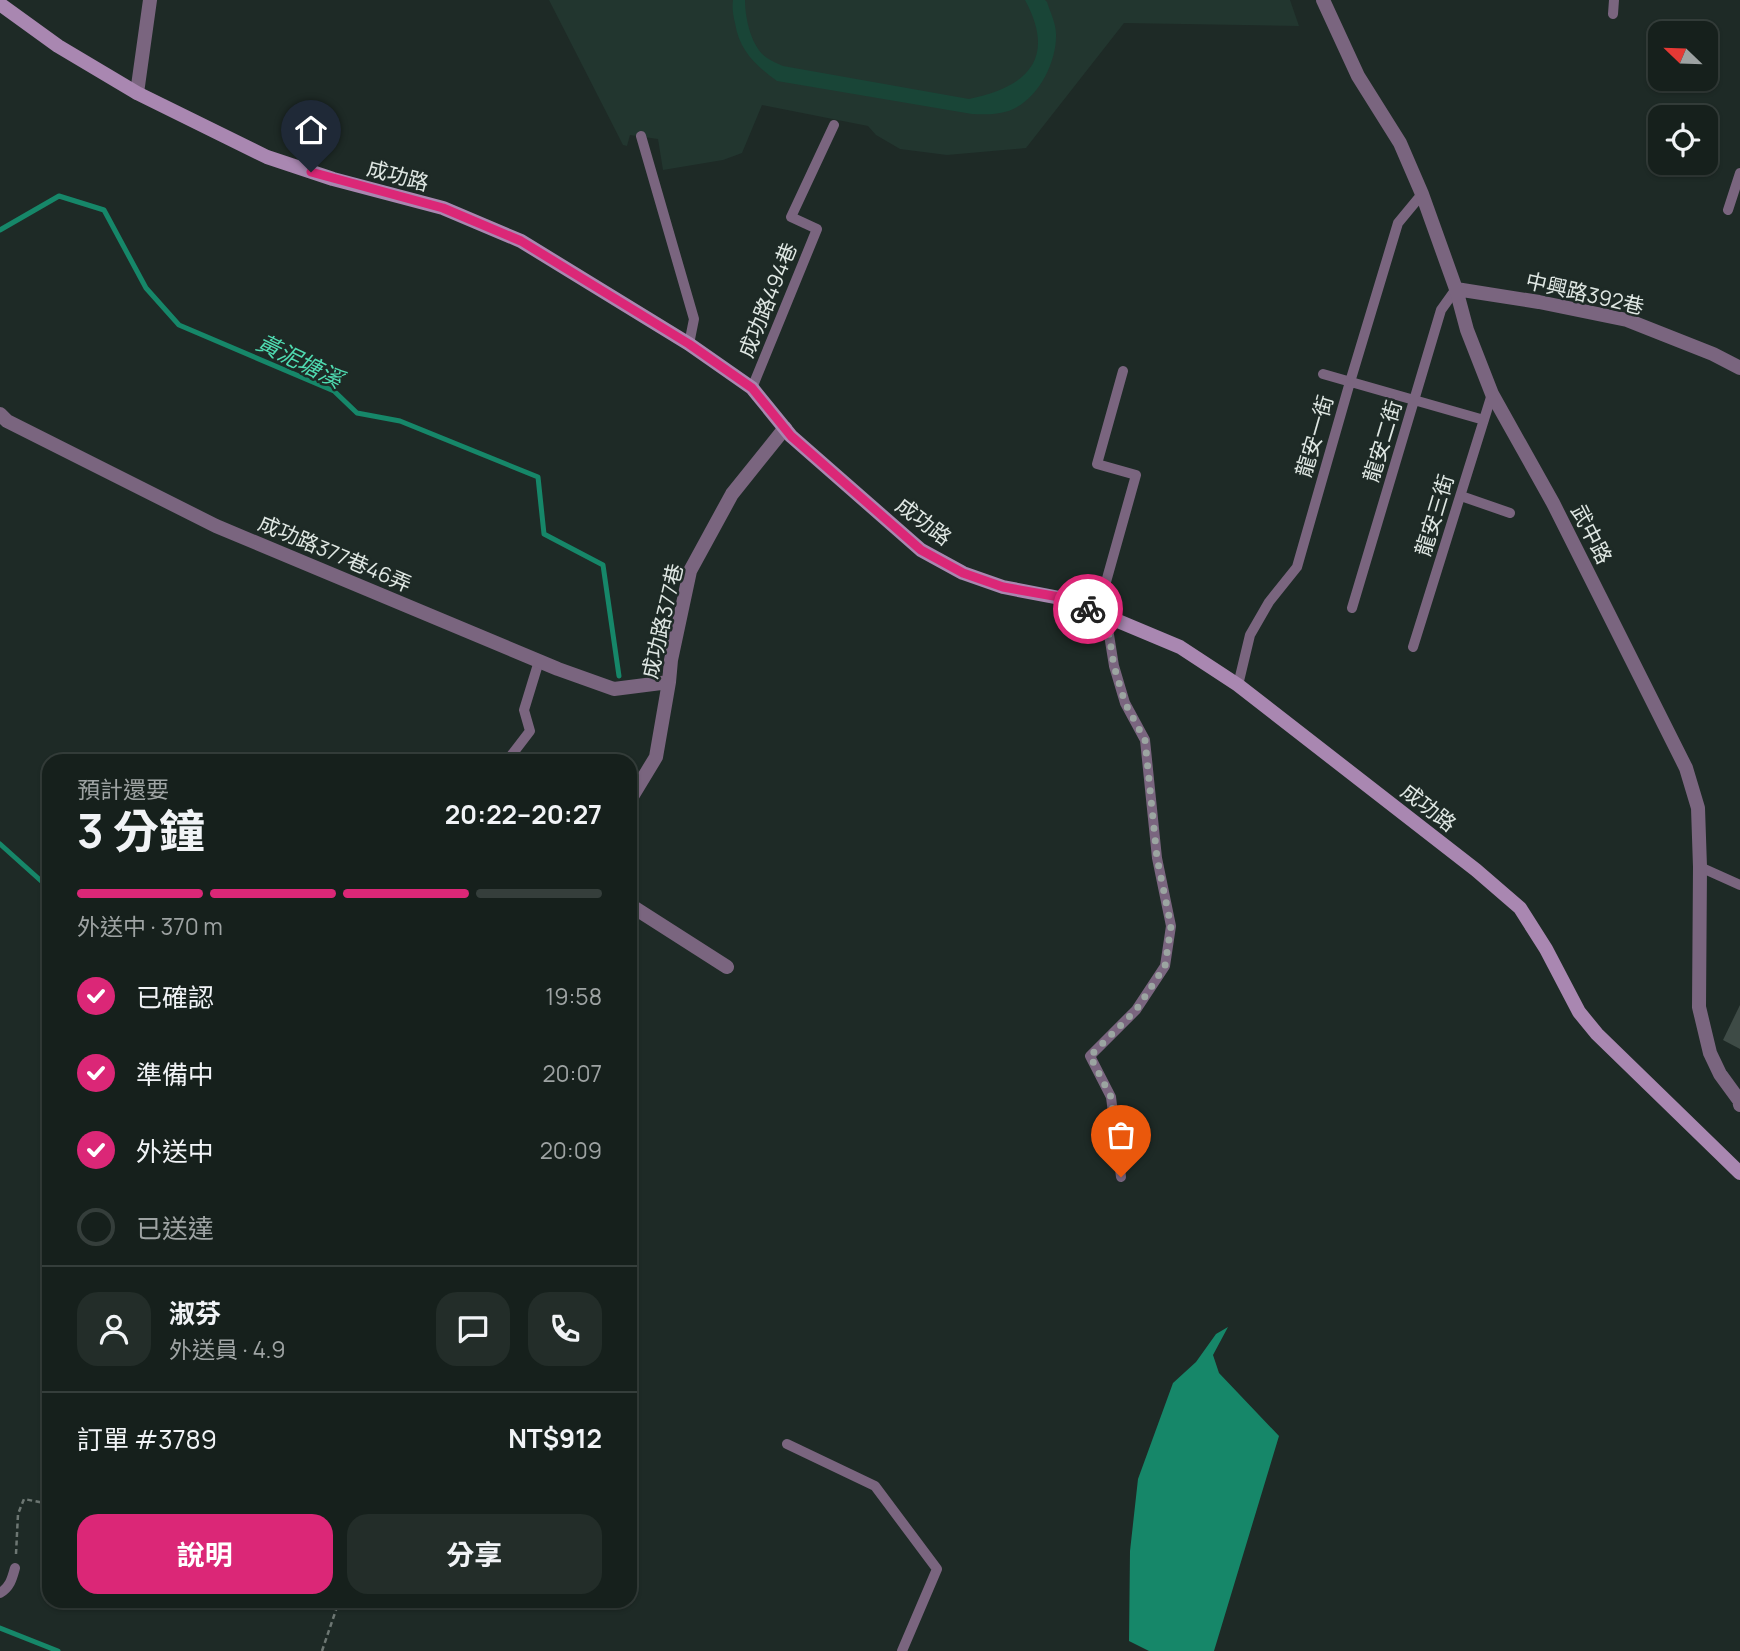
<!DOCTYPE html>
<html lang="zh-TW">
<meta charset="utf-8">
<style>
body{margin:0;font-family:Manrope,"Noto Sans TC",sans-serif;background:#232d29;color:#f1f3f6;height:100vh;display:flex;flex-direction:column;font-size:26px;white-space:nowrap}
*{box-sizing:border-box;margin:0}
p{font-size:23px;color:#9ea3a3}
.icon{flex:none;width:38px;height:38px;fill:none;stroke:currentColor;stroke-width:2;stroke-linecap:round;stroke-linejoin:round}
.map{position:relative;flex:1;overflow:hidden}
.drawer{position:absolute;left:42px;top:754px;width:595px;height:854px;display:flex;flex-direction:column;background:#16201c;border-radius:21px;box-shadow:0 2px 5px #0004,0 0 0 2px #353e3b}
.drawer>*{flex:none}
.needle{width:46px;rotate:293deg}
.buttons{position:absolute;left:1648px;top:21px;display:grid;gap:14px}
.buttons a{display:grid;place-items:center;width:70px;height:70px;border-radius:14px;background:#16201c;box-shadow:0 2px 5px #0004,0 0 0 2px #353e3b;font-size:35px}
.pin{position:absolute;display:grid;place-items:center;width:60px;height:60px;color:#fff;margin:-72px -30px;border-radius:50% 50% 50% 0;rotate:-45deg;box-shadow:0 0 7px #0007}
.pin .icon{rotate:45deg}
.courier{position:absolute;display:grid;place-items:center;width:70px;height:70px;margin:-35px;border:5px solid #db2777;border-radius:50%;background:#fff;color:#222;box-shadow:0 2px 9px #0007}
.headline em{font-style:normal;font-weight:700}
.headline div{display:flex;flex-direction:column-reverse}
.headline{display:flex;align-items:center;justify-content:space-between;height:119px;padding:0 35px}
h1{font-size:46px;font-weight:700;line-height:52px}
.bar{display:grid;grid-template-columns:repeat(4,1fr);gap:10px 7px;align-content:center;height:84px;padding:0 35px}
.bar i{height:9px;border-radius:5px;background:#353e3b}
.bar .active{background:#db2777}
.bar p{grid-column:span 4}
.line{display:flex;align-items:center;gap:18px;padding:0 35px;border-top:2px solid #353e3b}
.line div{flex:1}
.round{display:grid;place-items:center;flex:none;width:74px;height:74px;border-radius:21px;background:#232d29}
ol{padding:0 35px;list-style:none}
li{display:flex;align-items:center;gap:21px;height:77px}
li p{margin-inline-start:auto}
li .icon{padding:7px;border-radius:50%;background:#db2777;color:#fff;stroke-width:4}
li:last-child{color:#9ea3a3}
li i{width:38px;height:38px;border:4px solid #353e3b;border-radius:50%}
.button{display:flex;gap:14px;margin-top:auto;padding:14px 35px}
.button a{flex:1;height:80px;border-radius:21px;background:#db2777;color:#fff;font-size:28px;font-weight:700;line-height:80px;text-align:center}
.button a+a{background:#232d29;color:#f1f3f6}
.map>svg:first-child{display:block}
.built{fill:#22362f}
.green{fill:#194537}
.water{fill:#168769}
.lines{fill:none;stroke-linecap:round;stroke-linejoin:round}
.stream{stroke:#168769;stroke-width:5}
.building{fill:#3e4b46}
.path{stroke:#6d7773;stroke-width:2.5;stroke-dasharray:5 3.5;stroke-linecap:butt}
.lane{stroke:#7a657f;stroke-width:10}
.street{stroke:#7a657f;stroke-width:14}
.secondary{stroke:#a987b1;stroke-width:14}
.done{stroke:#9ba5a1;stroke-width:7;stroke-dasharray:0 12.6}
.route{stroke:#db2777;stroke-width:9}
.labels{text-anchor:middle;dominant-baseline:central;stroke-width:5;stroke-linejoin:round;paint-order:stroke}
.street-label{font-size:21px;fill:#dfe7e3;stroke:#1e2a26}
.water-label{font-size:23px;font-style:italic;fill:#4fdbb1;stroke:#1e2a26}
</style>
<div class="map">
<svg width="1740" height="1651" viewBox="0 0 1740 1651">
<rect width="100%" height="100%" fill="#1e2a26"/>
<path class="built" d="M549,0H1290L1299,26L1124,23L1026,148L947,155L900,149L876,135L868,126L762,105L742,153L723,160L663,170L658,139L630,135L627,146L623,145Z"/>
<path class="green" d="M733,0H745C745,18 751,47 767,58C772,61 778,64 783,66L969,99C1027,87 1057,59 1025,0H1045L1047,2C1050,12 1056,23 1056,34C1057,65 1034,108 1000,113C991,115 981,114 972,114L777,81C756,66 739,50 735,23C733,15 732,8 733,0Z"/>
<path class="water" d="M1228,1327L1213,1355L1219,1373L1279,1436L1214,1651H1149L1129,1641L1130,1551L1138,1479L1173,1383L1196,1362L1216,1334Z"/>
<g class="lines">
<path class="stream" d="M0,230L59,196L104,210L146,288L179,325L334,391L357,413L400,421L538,477L544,534L603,565L619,676
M0,844L49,888
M0,1628L58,1651"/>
</g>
<path class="building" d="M1740,1005V1049L1723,1040Z"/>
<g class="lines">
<path class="path" d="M16,1554L18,1514L24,1499L49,1504
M322,1651L339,1601"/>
<path class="lane" d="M1613,14L1614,0
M641,136L694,319L689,344
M1728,210L1740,173
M1323,374L1484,420
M752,388L817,229L791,217L834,125
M1461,496L1510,513
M1352,608L1441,310L1456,289
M1097,614L1136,475L1097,464L1123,371
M1106,616L1114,666L1125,703L1145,740L1157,858L1171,926L1165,966L1136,1010L1090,1056L1111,1097L1121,1177
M1413,647L1492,394
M1238,685L1250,635L1269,602L1297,567L1350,382L1398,223L1422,194
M507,761L530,731L524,710L539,661
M1700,867L1740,885
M787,1444L875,1486L937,1569L902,1651
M0,1593C10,1587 12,1579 15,1568"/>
<path class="street" d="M1323,0L1358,76L1400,143L1422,194L1456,289L1467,330L1492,394L1553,503L1686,768L1698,808L1700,867L1699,1007L1710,1053L1720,1074L1739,1100L1740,1105
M137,93L150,0
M1456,289L1539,302L1627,320L1713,354L1740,368
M0,414L7,421L216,526L558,669L614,689L669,682
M630,800L656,757L669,682L671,660L690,571L732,494L785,428
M630,905L727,967"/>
<path class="secondary" d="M0,4L58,46L137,93L267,157L333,179L443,208L521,241L689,344L752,388L791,436L921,550L963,573L1003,587L1065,599L1097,614L1106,616L1180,647L1238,685L1476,870L1520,908L1546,949L1579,1012L1597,1034L1740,1173"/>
</g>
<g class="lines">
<path class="done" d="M1088,609L1106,616L1114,666L1125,703L1145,740L1157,858L1171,926L1165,966L1136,1010L1090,1056L1111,1097L1121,1177"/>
<path class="route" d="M311,172L443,208L521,241L689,344L752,388L791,436L921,550L963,573L1003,587L1065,598L1088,609"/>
</g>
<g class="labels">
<g class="street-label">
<text transform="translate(398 175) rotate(15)">成功路</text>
<text transform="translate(1585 293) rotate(13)">中興路392巷</text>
<text transform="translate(767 300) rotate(-68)">成功路494巷</text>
<text transform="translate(1314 436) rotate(-74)">龍安一街</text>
<text transform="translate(1382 441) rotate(-73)">龍安二街</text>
<text transform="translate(1434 515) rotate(-73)">龍安三街</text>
<text transform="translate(924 521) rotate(37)">成功路</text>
<text transform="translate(1592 534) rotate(63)">武中路</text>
<text transform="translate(335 553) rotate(23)">成功路377巷46弄</text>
<text transform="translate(662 621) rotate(-77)">成功路377巷</text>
<text transform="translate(1429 807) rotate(38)">成功路</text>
</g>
<g class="water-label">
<text transform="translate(300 360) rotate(26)">黃泥塘溪</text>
</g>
</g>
</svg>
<div class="buttons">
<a><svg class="needle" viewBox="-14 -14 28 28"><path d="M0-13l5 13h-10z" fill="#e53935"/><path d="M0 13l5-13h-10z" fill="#9ea3a3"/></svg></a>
<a><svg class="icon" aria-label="locate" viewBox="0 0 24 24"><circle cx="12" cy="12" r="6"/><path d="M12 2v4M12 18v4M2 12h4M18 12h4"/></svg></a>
</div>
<div class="pin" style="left:1121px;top:1177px;background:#ea580c"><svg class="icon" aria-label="bag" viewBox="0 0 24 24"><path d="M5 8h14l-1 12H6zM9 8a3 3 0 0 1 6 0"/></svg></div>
<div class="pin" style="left:311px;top:172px;background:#1f2937"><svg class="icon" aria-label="home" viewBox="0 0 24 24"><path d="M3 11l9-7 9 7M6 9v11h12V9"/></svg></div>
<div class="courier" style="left:1088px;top:609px"><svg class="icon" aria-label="bike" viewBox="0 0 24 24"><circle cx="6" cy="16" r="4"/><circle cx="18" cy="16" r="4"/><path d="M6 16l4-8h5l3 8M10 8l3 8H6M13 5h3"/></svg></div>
<section class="drawer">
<div class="headline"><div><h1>3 分鐘</h1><p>預計還要</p></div><em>20:22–20:27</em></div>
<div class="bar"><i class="active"></i><i class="active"></i><i class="active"></i><i></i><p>外送中 · 370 m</p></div>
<ol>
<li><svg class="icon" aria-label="check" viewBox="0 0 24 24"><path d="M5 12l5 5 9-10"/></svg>已確認<p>19:58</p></li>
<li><svg class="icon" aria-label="check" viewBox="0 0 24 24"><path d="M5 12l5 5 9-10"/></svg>準備中<p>20:07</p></li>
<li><svg class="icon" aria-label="check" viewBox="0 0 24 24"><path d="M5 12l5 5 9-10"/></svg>外送中<p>20:09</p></li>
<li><i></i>已送達</li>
</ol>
<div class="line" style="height:126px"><a class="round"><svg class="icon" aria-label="person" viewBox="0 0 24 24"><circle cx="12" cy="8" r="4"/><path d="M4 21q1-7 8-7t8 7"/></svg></a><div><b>淑芬</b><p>外送員 · 4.9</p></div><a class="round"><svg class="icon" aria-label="chat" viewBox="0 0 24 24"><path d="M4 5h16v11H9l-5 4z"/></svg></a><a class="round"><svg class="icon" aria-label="phone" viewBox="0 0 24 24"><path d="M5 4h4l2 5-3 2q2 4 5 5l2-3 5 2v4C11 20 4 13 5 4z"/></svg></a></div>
<div class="line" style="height:91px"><div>訂單 #3789</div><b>NT$912</b></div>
<div class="button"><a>說明</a><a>分享</a></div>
</section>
</div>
